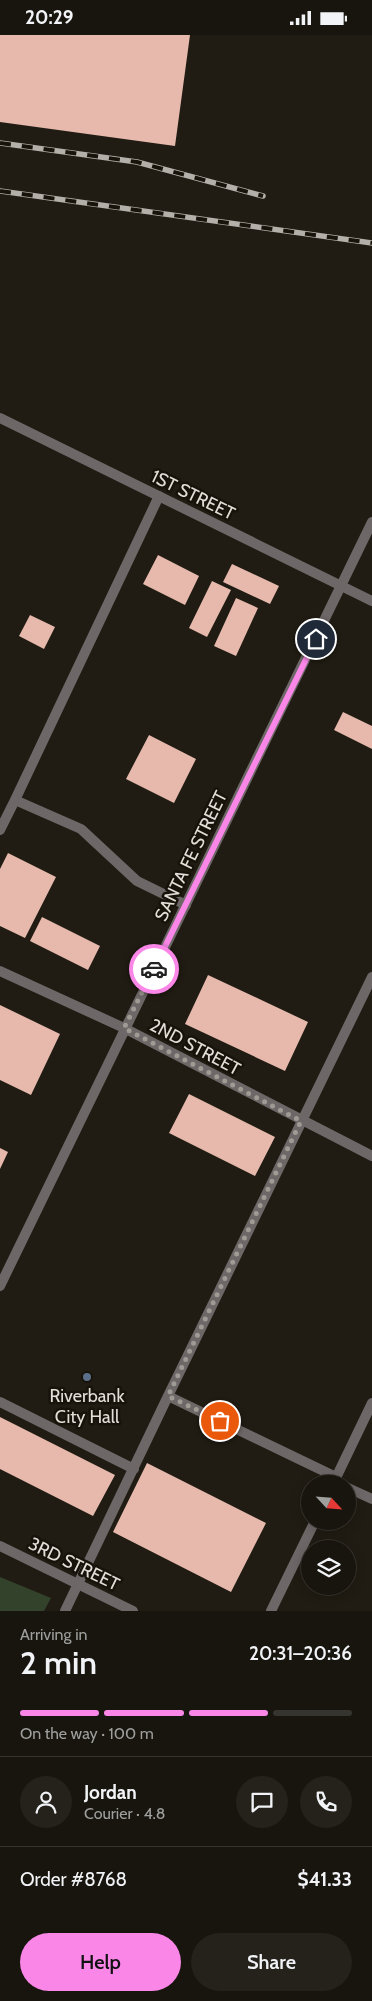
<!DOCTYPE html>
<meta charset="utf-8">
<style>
body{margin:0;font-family:Cabin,sans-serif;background:#25221c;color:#f1f3f6;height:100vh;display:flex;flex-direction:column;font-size:19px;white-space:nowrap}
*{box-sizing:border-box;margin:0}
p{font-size:16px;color:#9f9f9e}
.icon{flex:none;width:28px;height:28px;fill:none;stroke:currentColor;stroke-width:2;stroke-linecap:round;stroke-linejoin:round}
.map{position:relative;height:1576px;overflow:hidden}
.sheet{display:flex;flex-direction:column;background:#18150e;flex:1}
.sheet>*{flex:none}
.needle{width:32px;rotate:116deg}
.fabs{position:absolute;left:301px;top:1440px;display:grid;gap:10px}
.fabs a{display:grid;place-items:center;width:55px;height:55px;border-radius:50%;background:#18150e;box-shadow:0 2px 12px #0003,0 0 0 1px #36342e;font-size:25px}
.pin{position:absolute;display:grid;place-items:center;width:42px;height:42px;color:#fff;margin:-21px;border:2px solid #fff;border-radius:50%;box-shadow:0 1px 5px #0007}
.courier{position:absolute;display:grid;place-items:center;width:50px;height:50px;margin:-25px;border:4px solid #fa87e8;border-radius:50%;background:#fff;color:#222;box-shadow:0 1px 6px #0007}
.headline em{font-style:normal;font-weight:600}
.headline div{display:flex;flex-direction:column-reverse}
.headline{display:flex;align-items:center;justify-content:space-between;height:85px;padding:0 20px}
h1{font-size:32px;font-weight:600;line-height:38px}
.bar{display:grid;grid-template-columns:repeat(4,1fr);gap:8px 5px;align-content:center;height:60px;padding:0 20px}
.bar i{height:6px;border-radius:4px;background:#36342e}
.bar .on{background:#fa87e8}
.bar p{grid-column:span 4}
.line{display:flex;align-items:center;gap:12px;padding:0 20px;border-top:1px solid #36342e}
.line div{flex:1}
.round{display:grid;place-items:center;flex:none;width:52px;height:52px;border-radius:26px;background:#25221c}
.primary-button{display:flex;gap:10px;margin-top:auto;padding:10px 20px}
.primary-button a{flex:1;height:58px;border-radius:30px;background:#fa87e8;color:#111;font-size:20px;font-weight:600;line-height:58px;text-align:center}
.primary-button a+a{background:#25221c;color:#f1f3f6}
.status{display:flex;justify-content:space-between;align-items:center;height:35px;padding:0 25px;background:#18150e;direction:ltr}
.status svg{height:14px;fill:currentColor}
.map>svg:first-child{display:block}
.green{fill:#33422b}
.building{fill:#e6b9ac}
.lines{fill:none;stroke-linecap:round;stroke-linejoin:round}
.service{stroke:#6e6767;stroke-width:10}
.minor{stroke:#6e6767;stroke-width:10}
.tertiary{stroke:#6e6767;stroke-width:10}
.rail-casing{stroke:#b3b0a9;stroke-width:5.5}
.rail{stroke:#17130a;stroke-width:4;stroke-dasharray:11;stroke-linecap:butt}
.done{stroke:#9e9b94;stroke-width:5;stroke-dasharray:0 9}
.route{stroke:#fa87e8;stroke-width:6}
.service-dot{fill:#5c6f8a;stroke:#17130a;stroke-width:2}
.labels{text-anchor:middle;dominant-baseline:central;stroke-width:5;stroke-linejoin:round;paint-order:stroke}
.street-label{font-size:18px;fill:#e2dfd9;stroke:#17130a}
.poi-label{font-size:18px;fill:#e2dfd9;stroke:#17130a}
</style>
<div class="status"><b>20:29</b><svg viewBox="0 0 49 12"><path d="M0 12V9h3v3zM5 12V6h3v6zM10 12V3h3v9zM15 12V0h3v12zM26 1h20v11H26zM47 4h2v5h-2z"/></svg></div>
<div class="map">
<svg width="372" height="1576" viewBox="0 0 372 1576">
<rect width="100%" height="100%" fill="#201c13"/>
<path class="green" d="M0,1542L51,1563L44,1576H0Z"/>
<path class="building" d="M0,0H190L175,111L0,87Z
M158,520L199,541L185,570L143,549Z
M232,529L279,551L270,569L223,547Z
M212,546L231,555L207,602L189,593Z
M236,563L258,573L236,621L214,611Z
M30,580L55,592L44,614L19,601Z
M343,677L372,691V714L334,695Z
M149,700L196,724L174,768L126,744Z
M8,818L56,842L25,903L0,891V834Z
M42,882L100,911L88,935L30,906Z
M208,940L308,987L285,1036L185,989Z
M0,970L60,999L31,1060L0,1045Z
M189,1059L275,1102L255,1141L169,1098Z
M0,1113L8,1117L0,1134Z
M0,1382L115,1440L93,1481L0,1434Z
M147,1428L266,1488L231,1557L113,1497Z"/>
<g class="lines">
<path class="service" d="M159,461L15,765L81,794L137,846L186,870
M0,795L15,765
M0,1367L134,1434
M336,1442L168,1361L372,942
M348,1453L372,1464
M65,1576L168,1361"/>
<path class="minor" d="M0,936L124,993L372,1121
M0,1251L372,487
M333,1449L372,1368
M0,1511L133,1576
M271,1576L315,1486"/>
<path class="tertiary" d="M0,383L372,566"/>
<g class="rail-casing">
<path id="rail" d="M0,108L137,127L263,161
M0,156L372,208"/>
</g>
<use href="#rail" class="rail"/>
</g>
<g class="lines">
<path class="done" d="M154,934L124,993L301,1086L168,1361L220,1386"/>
<path class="route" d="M154,934L316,604"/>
</g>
<circle class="service-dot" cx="87" cy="1342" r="5"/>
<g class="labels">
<g class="street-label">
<text transform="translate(193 460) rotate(26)">1ST STREET</text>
<text transform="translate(191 821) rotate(-64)">SANTA FE STREET</text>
<text transform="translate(195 1012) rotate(28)">2ND STREET</text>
<text transform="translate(74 1529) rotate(26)">3RD STREET</text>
</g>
<g class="poi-label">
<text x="87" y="1361">Riverbank<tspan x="87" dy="21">City Hall</tspan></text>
</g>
</g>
</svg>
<div class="fabs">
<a><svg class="needle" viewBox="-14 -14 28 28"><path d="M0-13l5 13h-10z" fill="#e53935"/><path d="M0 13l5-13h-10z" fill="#9f9f9e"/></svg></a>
<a><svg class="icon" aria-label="layers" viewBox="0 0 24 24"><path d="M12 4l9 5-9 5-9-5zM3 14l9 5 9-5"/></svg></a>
</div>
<div class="pin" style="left:220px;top:1386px;background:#ea580c"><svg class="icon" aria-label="bag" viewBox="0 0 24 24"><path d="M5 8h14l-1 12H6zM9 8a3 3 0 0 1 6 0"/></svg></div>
<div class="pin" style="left:316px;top:604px;background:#1f2937"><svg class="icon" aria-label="home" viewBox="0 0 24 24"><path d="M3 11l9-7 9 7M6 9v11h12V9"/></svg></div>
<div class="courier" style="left:154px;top:934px"><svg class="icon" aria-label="car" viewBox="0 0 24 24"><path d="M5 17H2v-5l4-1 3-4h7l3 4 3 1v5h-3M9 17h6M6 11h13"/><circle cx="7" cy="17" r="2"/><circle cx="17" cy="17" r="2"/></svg></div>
</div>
<section class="sheet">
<div class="headline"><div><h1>2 min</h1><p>Arriving in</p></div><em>20:31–20:36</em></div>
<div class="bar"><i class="on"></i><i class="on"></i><i class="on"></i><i></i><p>On the way · 100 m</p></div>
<div class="line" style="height:90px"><a class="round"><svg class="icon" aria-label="person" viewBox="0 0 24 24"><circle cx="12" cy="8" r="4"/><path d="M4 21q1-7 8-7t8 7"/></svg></a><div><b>Jordan</b><p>Courier · 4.8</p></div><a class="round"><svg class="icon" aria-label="chat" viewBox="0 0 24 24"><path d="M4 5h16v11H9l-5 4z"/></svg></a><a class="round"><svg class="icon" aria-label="phone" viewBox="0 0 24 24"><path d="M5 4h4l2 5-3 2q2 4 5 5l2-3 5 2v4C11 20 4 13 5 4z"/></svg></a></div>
<div class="line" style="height:65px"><div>Order #8768</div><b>$41.33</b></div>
<div class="primary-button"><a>Help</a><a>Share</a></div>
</section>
